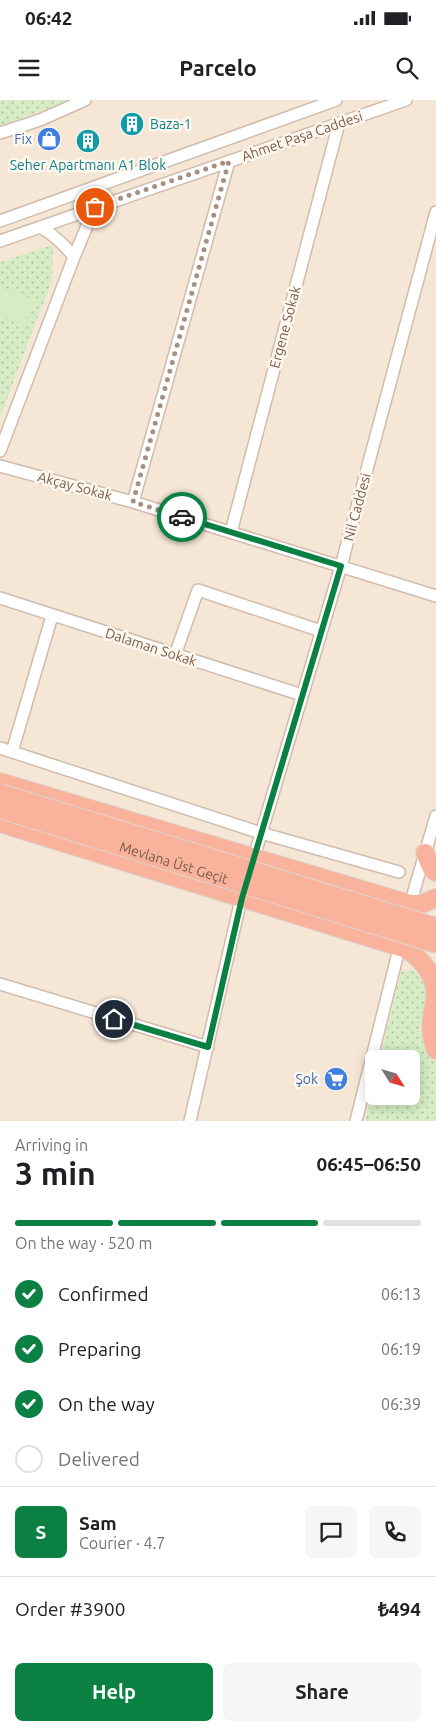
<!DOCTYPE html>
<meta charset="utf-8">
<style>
body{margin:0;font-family:Ubuntu,sans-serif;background:#f6f6f6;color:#202124;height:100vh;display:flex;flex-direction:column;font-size:19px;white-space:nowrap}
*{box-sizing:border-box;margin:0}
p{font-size:16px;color:#757577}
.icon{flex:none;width:28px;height:28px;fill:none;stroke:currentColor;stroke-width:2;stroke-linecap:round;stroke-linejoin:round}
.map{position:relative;height:1021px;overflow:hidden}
.sheet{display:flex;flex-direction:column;background:#fff;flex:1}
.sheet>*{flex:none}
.needle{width:32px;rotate:127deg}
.controls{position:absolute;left:365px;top:950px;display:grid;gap:10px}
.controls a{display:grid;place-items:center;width:55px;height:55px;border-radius:8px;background:#fff;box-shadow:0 2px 12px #0003;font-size:25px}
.pin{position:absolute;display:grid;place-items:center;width:42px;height:42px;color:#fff;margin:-21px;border:2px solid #fff;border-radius:50%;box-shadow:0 1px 5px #0007}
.courier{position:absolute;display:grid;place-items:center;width:50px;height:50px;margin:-25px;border:4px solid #0b8043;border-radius:50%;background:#fff;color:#222;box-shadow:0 1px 6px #0007}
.overview em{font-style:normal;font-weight:700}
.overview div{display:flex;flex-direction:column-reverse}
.overview{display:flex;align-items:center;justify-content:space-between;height:85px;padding:0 15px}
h1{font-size:32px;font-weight:700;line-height:38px}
.bar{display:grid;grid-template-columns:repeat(4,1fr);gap:8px 5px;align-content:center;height:60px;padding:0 15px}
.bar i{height:6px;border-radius:4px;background:#e0e0e0}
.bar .active{background:#0b8043}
.bar p{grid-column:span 4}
.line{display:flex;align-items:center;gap:12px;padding:0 15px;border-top:1px solid #e0e0e0}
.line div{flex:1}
.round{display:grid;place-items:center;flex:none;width:52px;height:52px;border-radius:8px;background:#f6f6f6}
ol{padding:0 15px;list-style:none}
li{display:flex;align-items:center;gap:15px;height:55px}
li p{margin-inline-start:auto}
li .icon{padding:5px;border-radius:50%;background:#0b8043;color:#fff;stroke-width:4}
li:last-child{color:#757577}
li i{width:28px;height:28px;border:2px solid #e0e0e0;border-radius:50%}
.action{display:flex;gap:10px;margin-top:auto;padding:10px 15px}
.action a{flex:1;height:58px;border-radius:8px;background:#0b8043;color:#fff;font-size:20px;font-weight:700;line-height:58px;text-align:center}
.action a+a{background:#f6f6f6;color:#202124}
.status{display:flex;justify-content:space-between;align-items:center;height:35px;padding:0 25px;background:#fff;direction:ltr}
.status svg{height:14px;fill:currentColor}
header{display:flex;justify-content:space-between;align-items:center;height:65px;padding:0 15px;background:#fff;font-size:22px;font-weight:700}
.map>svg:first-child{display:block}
.residential{fill:#f5e6d5;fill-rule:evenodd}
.grass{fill:url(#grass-dots)}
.garden{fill:#d5ecc4}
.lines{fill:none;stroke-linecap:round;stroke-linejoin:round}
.minor-casing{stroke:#d0bcac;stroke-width:14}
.highway-casing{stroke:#dcd4d0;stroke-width:20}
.minor{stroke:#fff;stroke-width:11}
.highway{stroke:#f9b39c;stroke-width:18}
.highway-bridge-casing{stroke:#dcd4d0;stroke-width:20;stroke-linecap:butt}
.highway-bridge{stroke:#f9b39c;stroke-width:18}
.done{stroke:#a79081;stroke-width:5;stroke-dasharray:0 9}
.route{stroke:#0b8043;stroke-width:6}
.labels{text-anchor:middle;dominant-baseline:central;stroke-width:5;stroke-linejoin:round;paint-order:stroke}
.culture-label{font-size:14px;fill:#0d838f;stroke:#fff8ee;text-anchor:start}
.street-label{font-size:14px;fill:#785a4a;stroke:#fff8ee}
.shop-label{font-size:14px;fill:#366cbe;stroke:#fff8ee;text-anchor:end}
</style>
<div class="status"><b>06:42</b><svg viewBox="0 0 49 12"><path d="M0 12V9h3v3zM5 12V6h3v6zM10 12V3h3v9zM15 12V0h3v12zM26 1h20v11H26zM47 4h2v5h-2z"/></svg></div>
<header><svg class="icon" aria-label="menu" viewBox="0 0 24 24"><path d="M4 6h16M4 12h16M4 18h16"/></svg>Parcelo<svg class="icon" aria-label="search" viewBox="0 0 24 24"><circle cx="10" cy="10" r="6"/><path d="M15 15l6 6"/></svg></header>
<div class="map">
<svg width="436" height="1021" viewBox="0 0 436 1021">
<defs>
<pattern id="grass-dots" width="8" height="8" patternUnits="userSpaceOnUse" patternTransform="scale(1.25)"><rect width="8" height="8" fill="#d5ecc4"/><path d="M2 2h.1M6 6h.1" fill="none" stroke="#b2c2a1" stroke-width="1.8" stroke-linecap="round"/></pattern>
</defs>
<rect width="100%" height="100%" fill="#fdf4e7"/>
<path class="residential" d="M0,0H436V1021H0ZM374,959H411V996H374Z"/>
<path class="grass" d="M0,0H71L0,26Z
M53,145L52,180L0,317V162Z
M414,870L423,882L428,897L420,926L425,950L436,963V1021H365L374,984V996H411V959H380L401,872Z"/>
<path class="garden" d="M0,187L35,201L25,225L0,215Z"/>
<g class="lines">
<g class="minor-casing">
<path id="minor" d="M0,33L40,20L85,0
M0,121L336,0
M40,127C54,135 64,144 74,157
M0,141L406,0
M0,351L74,157L95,107
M0,366L133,402L436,496
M133,402L229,61
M231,432L339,23
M0,498L302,595
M175,555L198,490L321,531
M0,648L261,733L399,772
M12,652L52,516
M252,764L341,466L436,112
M409,808L436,716
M0,884L208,947
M190,1021L243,791
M356,1021L401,841"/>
</g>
<g class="highway-casing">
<path id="highway" d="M0,682L410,804H422L436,798
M0,723L406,849C422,859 436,876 435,896C433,917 427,928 436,950
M425,753L432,769L436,772"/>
</g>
<use href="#minor" class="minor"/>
<use href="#highway" class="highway"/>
<g class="highway-bridge-casing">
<g id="highway-bridge">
<path d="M0,693L436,827"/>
<path id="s1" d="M0,709L436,844"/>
</g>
</g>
<use href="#highway-bridge" class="highway-bridge"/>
</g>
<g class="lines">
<path class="done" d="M95,107L229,61L133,402L182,417"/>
<path class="route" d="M114,919L208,947L242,798L341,466L182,417"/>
</g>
<defs>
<g id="building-disc" transform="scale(1.25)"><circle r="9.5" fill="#0f9aa8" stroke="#fff8ee"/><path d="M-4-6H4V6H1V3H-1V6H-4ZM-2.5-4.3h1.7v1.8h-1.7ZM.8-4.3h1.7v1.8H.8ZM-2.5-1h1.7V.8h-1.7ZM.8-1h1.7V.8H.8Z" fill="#fff"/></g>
<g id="shop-disc" transform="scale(1.25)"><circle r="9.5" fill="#3f7fe0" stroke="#fff8ee"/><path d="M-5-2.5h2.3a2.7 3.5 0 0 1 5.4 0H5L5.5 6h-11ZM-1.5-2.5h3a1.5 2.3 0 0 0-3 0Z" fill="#fff"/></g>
<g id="supermarket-disc" transform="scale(1.25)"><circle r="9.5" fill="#3f7fe0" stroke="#fff8ee"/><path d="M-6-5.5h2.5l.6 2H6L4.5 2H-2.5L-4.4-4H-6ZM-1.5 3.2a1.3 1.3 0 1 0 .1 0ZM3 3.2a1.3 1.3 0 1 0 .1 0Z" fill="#fff"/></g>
</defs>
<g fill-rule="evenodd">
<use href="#building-disc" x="132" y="24"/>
<use href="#shop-disc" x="49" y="39"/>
<use href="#building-disc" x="88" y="41"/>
<use href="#supermarket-disc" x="336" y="979"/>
</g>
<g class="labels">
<g class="culture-label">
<text x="150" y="24">Baza-1</text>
<text x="88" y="65" text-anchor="middle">Seher Apartmanı A1 Blok</text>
</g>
<g class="street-label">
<text transform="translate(302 36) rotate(-19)">Ahmet Paşa Caddesi</text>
<text transform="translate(285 227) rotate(-75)">Ergene Sokak</text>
<text transform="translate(75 386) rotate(15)">Akçay Sokak</text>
<text transform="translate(357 407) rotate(-75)">Nil Caddesi</text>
<text transform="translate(151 547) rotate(18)">Dalaman Sokak</text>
<text stroke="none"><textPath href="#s1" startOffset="182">Mevlana Üst Geçit</textPath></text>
</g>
<g class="shop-label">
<text x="32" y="39">Fix</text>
<text x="318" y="979">Şok</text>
</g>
</g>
</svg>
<div class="controls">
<a><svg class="needle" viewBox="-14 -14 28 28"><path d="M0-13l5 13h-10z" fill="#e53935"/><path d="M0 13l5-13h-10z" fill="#757577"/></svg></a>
</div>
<div class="pin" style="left:95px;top:107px;background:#ea580c"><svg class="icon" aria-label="bag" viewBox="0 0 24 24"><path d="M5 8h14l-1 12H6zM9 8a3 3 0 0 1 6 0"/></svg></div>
<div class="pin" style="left:114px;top:919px;background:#1f2937"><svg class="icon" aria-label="home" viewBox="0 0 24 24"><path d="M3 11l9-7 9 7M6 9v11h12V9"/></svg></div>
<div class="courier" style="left:182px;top:417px"><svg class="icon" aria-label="car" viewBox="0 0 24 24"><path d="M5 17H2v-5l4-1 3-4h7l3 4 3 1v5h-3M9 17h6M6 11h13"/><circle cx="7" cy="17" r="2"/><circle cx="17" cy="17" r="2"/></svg></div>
</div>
<section class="sheet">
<div class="overview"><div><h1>3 min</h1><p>Arriving in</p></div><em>06:45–06:50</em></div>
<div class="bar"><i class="active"></i><i class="active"></i><i class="active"></i><i></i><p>On the way · 520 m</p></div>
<ol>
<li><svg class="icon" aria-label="check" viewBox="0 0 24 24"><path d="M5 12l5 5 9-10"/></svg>Confirmed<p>06:13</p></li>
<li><svg class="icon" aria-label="check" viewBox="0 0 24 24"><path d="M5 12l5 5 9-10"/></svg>Preparing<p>06:19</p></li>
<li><svg class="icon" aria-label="check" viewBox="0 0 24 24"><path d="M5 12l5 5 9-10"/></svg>On the way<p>06:39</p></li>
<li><i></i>Delivered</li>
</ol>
<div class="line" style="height:90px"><b class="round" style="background:#0b8043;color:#fff">S</b><div><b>Sam</b><p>Courier · 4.7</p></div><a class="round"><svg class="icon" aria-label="chat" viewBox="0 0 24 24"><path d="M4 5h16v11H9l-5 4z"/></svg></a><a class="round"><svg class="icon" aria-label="phone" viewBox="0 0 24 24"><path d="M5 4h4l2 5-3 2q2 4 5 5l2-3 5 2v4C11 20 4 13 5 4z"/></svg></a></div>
<div class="line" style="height:65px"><div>Order #3900</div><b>₺494</b></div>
<div class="action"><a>Help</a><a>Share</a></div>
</section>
